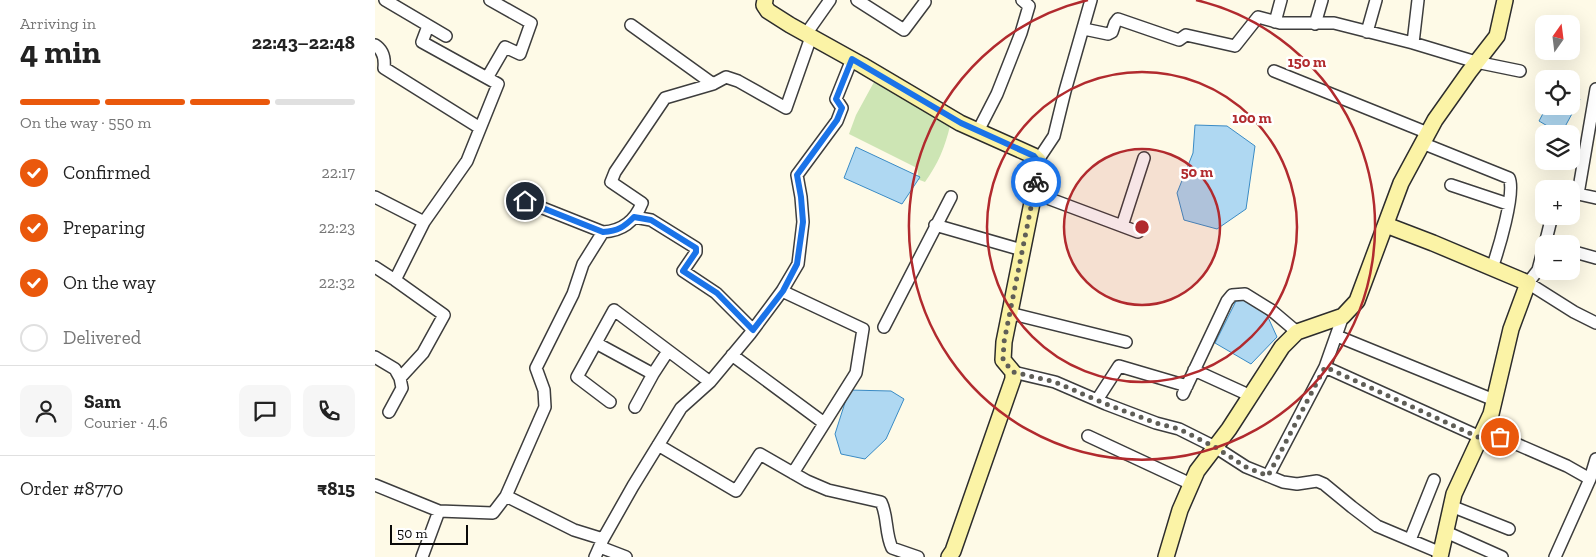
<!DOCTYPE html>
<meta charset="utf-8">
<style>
body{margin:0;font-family:"Zilla Slab",serif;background:#f6f6f6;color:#222;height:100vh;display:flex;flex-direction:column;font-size:19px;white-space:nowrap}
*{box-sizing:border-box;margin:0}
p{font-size:16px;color:#767676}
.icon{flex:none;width:28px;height:28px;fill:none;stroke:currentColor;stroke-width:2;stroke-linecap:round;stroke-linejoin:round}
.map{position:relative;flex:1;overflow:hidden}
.details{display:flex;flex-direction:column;background:#fff;width:375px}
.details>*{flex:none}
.needle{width:32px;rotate:14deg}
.fabs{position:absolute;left:1160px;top:15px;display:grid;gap:10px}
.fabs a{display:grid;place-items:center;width:45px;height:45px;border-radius:10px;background:#fff;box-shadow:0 5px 20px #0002;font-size:25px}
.scale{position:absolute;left:15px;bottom:12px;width:78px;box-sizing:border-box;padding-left:5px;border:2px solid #0a0a0a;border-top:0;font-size:14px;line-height:18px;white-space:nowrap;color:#0a0a0a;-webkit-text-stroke:4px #fff;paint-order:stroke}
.pin{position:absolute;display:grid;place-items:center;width:42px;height:42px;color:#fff;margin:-21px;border:2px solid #fff;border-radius:50%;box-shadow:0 1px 5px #0007}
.courier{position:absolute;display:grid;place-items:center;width:50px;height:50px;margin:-25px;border:4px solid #1a73e8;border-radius:50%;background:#fff;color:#222;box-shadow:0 1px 6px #0007}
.headline em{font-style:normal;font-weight:800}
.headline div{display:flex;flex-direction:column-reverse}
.headline{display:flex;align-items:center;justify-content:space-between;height:85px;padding:0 20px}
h1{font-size:32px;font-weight:800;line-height:38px}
.bar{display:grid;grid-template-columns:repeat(4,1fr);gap:8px 5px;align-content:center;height:60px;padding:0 20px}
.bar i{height:6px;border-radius:4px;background:#e0e0e0}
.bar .selected{background:#ea580c}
.bar p{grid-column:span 4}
.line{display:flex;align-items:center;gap:12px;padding:0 20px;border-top:1px solid #e0e0e0}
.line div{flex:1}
.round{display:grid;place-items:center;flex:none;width:52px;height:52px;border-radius:10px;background:#f6f6f6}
ol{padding:0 20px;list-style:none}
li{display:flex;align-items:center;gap:15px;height:55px}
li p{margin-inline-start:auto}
li .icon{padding:5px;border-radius:50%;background:#ea580c;color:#fff;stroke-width:4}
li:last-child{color:#767676}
li i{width:28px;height:28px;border:2px solid #e0e0e0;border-radius:50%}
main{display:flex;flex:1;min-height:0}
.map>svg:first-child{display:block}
.green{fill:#cde5b4}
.water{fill:#afd8f2;stroke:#3a8bc5}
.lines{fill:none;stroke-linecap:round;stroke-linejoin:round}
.street-casing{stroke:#3d3d3d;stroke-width:14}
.secondary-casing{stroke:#2c2c2c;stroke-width:18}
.street{stroke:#fff;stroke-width:11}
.secondary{stroke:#fbf3a6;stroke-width:15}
.done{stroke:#5f5e57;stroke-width:5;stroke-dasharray:0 9}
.route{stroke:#1a73e8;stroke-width:6}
.ring{fill:none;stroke:#b12a2e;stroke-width:2.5}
.centre{fill:#b12a2e;stroke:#fff;stroke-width:2.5}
.ring-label{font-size:15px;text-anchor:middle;font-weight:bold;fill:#b12a2e;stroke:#fff;stroke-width:5;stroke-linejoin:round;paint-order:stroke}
</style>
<main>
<section class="details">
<div class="headline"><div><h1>4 min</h1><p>Arriving in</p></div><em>22:43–22:48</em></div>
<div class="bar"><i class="selected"></i><i class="selected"></i><i class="selected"></i><i></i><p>On the way · 550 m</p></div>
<ol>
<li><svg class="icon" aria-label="check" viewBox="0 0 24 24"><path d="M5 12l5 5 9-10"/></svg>Confirmed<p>22:17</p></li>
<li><svg class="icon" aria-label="check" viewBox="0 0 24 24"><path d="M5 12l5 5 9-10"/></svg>Preparing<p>22:23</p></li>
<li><svg class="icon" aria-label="check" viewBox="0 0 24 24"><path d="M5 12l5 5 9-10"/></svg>On the way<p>22:32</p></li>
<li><i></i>Delivered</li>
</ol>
<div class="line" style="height:90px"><a class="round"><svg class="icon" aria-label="person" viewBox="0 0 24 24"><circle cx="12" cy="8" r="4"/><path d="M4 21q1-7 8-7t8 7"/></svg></a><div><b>Sam</b><p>Courier · 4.6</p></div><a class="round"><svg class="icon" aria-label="chat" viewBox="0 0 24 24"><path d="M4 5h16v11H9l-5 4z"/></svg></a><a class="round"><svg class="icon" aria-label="phone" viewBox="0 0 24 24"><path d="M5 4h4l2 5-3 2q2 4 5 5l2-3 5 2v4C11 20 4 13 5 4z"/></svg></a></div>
<div class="line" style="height:65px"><div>Order #8770</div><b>₹815</b></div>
</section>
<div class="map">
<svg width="1221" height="557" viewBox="0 0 1221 557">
<rect width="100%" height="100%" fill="#fefae7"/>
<path class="green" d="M499,82L575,126C570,147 563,164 550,182L542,179L543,174L542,168L474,134L481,115Z"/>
<path class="water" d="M1196,95L1205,99L1186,134L1164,121L1172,106H1196Z
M820,125L852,126L880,146L871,209L842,229L809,220L802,193L818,153Z
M481,147L545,177L527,204L469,178Z
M864,295L892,315L902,337L876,364L840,343Z
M474,390L516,391L529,399L511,439L490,459L466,454L460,434Z"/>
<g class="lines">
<g class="street-casing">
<path id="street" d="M10,0L71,36
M482,0L529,30L550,2
M900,22L906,0
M940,24L947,0
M256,25L338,84
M709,29L733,34L737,32L740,23L743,19L804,40L811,35L860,46L883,17L905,23H959L1038,43L1101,62L1145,71
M992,32L1001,0
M431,34L455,0
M1038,43L1043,0
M0,45C8,50 10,59 9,68L105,128
M899,71L1053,133
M112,78L130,47L145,54L156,23L115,0
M603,131L622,94L646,33L654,6L647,0
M1047,143L1134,178C1141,192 1123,251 1117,268
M663,160L679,136L690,91L716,0
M1076,185L1133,204
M659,193L763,232
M1203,194L1221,198
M1196,195L1203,194L1221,89
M0,197L49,222
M150,201L228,232
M259,217L276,220L321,248V252L308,271L341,293L378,330
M560,225L647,250
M747,226L769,158
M1170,244L1177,216
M1169,247L1163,270L1153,283L1199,312L1221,323
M1196,251L1221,258
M0,267L20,280L49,222L92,161L123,84L47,42L53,26
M407,291L488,329L481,373L418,473
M634,313L751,342
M968,316L950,367L1105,437
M509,327L576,197
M962,336L1119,400
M221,343L278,374
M357,355L449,423
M0,357L20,369L25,378
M819,370L876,396
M638,372L680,382L731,404L781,423L804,429L840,447L871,467L908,482L922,484L942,481L949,484L977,507L1002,526L1066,553
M808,394L852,301L857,295L870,294L896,310L922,332
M722,400L744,366L812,386
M235,402L202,377L239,310L335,382
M260,407L278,374L293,351
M14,412L27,388L25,378L48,353L69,315L20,280
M1109,430L1192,466L1215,479L1180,557
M713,436L816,484
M283,445L361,491L385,454L432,481L453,490L506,502C513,516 510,533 517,548L543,557
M893,476L950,367
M1215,479L1221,459
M0,485L64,511L118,513L131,496
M1076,506L1134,529
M1071,532L1127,557
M228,539L199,530L131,496L170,407L169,390L161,368L198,294L208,264L228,232C247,231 260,221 267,203L236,182L240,172L290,98L338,84L351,77L363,81L411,108L436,37
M1035,540L1059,480
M225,547L251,557
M47,557L64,511
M220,557L228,539L258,486L306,408L335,382L375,334L407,291L423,264L428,222L426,197L422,175L462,121L467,108L461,99L477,59"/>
</g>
<g class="secondary-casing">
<path id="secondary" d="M390,0L389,5L393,11L415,25L487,65L585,123L659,156L663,160L664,168L629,342L628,360L638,372V379L578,551L574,557
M1011,225L1058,243L1153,283L1136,329L1116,414L1079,494L1065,557
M791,557L805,510L822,471L854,429L907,347L922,332L968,316L982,301L1026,183L1060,120L1094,72L1122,36L1130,0"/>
</g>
<use href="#street" class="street"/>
<use href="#secondary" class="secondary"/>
</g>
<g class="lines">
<path class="done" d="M661,182L629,342L628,360L638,372L680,382L731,404L781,423L804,429L840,447L871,467L893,476L950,367L1105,438L1109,430L1125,437"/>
<path class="route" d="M150,201L228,232C243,231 249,227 259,217L276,220L321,248V252L308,271L342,293L378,330L408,291L422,264L428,222L426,197L422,175L462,120L467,108L461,99L477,59L586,123L659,156C666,163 663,172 661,182"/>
</g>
<circle cx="767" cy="227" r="78" fill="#b12a2e" fill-opacity=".12"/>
<g class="ring">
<circle cx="767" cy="227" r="78"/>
<circle cx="767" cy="227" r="155"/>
<path d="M821 0A233 233 0 1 1 713 0"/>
</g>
<circle cx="767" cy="227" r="8" class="centre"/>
<g class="ring-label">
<text x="932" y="67">150 m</text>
<text x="877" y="123">100 m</text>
<text x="822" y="177">50 m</text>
</g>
</svg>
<div class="fabs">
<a><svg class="needle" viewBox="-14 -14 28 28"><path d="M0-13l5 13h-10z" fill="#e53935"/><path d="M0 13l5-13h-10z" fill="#767676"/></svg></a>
<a><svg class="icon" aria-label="locate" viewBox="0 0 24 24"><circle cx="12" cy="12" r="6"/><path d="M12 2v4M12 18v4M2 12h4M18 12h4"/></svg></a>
<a><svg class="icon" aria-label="layers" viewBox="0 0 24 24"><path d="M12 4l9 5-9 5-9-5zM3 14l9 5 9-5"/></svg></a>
<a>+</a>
<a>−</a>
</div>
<div class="scale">50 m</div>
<div class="pin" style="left:1125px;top:437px;background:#ea580c"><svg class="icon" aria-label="bag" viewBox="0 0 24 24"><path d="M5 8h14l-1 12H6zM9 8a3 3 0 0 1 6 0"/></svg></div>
<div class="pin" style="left:150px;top:201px;background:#1f2937"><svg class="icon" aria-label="home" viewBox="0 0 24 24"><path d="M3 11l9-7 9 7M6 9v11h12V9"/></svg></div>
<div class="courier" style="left:661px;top:182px"><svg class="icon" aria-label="bike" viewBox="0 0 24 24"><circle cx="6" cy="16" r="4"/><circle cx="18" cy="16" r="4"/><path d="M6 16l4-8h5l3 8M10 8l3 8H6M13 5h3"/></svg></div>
</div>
</main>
